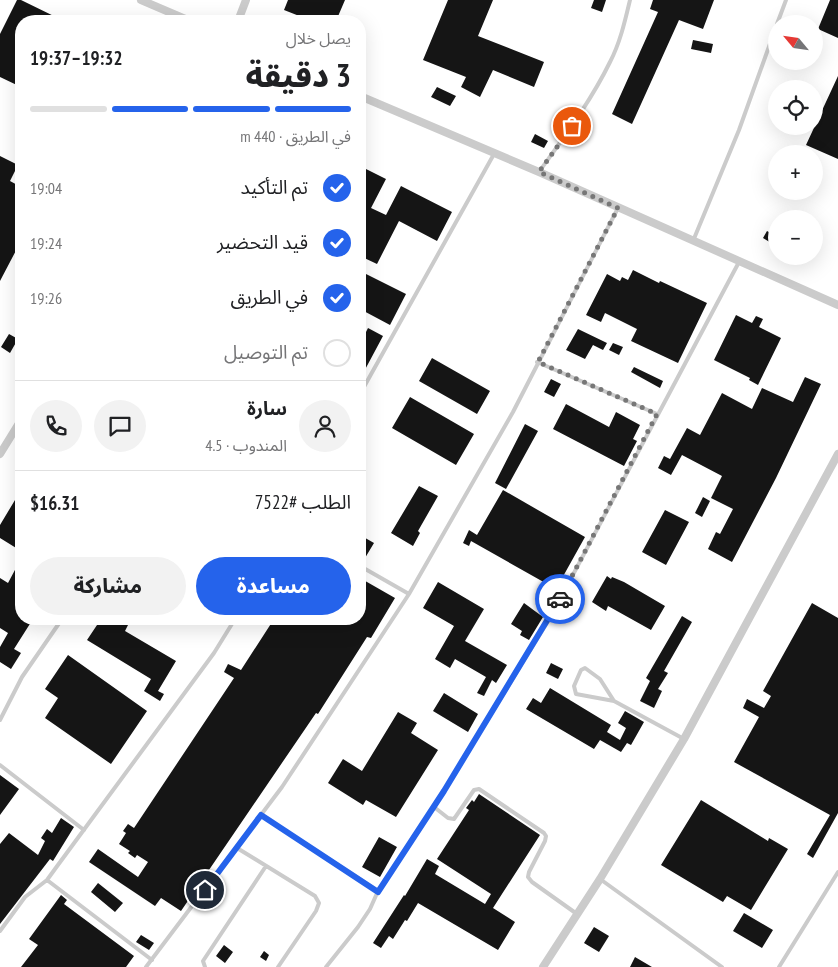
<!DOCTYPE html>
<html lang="ar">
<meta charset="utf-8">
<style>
body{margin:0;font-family:"PT Sans Narrow","Noto Sans Arabic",sans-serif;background:#f2f2f2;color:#202124;direction:rtl;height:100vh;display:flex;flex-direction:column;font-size:19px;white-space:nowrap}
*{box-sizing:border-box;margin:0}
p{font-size:16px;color:#757577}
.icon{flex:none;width:28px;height:28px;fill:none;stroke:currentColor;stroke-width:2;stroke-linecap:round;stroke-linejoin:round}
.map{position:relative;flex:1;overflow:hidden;direction:ltr}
.details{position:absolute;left:15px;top:15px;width:351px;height:610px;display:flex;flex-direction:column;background:#fff;border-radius:20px;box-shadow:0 5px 20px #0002;direction:rtl}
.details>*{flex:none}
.needle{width:32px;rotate:299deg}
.controls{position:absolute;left:768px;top:15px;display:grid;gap:10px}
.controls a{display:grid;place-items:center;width:55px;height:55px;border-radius:50%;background:#fff;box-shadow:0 5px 20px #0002;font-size:25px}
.pin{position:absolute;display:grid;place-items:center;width:42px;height:42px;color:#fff;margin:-21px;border:2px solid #fff;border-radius:50%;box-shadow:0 1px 5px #0007}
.courier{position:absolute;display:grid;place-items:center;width:50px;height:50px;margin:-25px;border:4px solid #2563eb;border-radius:50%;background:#fff;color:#222;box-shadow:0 1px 6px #0007}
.summary em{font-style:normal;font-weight:800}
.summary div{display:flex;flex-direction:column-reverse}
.summary{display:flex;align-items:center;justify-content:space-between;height:85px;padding:0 15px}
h1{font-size:32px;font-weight:800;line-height:38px}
.bar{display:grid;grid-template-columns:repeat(4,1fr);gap:8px 5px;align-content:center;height:60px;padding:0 15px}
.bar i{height:6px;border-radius:4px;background:#e0e0e0}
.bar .on{background:#2563eb}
.bar p{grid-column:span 4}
.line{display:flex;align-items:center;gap:12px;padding:0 15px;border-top:1px solid #e0e0e0}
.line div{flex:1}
.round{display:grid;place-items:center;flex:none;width:52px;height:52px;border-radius:26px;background:#f2f2f2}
ol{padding:0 15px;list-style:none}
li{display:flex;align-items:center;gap:15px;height:55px}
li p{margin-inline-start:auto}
li .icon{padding:5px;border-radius:50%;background:#2563eb;color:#fff;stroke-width:4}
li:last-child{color:#757577}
li i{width:28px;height:28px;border:2px solid #e0e0e0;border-radius:50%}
.primary-button{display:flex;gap:10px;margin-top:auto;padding:10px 15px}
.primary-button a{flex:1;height:58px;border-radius:30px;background:#2563eb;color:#fff;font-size:20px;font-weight:800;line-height:58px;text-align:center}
.primary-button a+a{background:#f2f2f2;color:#202124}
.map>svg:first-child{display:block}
.building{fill:#151515}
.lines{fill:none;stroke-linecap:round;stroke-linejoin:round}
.service{stroke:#cbcbcb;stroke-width:4}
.minor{stroke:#cbcbcb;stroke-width:8}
.done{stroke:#777;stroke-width:5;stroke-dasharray:0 9}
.route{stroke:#2563eb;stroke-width:6}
</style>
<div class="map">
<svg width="838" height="967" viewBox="0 0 838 967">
<rect width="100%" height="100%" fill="#fff"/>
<path class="building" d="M17,0H21L64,21H21V87L0,77V34Z
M288,0H345L336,21H312L284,10Z
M448,0H493L478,36L544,62L534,87L493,70L480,97L461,87L466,77L423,60Z
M594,0H606L602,12L591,8Z
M653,0H714L703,29L679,20L632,124L612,114L658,12L650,9Z
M830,0H838V38L818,29Z
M693,40L713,44L711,53L691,49Z
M838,76V159L806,145Z
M437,87L456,96L450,106L431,97Z
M535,134L548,141L544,148L531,142Z
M0,156L18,165L10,181L21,187V241L0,281Z
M360,166L386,179L371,208L386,215L401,186L452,212L437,241L399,221L377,264L360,256Z
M767,231L776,236V246L763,238Z
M633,270L659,283L660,281L707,303L678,363L631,341L637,329L605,313L601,322L586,315L607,274L620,281L622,277L628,280Z
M360,271L406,294L390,325L360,309Z
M736,315L752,323L756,316L763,319L759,327L781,338L758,385L749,380L750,378L714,360Z
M368,328L383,336L360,379V344Z
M578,329L607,343L603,350L593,345L585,359L566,350Z
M9,334L18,339L10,353L1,347Z
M613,343L623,347L619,355L609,350Z
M432,358L490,391L477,414L419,381Z
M634,367L663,381L660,388L631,372Z
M805,377L821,384L776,478L732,562L708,549L716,532L720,534L733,509L711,498L722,476L682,455L671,475L658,468L664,456L670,459L687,428L700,435L722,393L752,409L762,388L793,402Z
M551,379L561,384L554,397L544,392Z
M410,397L474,434L456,465L392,428Z
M566,404L609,427L616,412L640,425L633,439L637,441L624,466L553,429Z
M525,424L538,431L506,489L495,483Z
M419,486L438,496L418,531L420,533L413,546L391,533Z
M21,490V551L0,538V525Z
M503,490L585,537L556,589L471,541L469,546L463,543L469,530L477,535Z
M703,497L710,501L702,517L695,513Z
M665,510L689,522L666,565L642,552Z
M360,535L374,543L365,558L360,555Z
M16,568L21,571V619H33L14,649L21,653L11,669L0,662V647L8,633L0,628V578L8,583Z
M607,576L611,579L612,577L624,582L665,606L651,630L608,606L606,611L592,602Z
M360,578L395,598L371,638L367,637L318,714L316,713L181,911L161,898L155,906L89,862L98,849L138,877L148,862L137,855L135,858L128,853L130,851L119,844L126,833L123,831L128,824L134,828L234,678L224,672L228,664L241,670L274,619H336L346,625L350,619H360Z
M438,582L484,609L465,641L507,665L496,683L492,680L484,696L477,693L486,677L455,659L450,668L435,659L454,626L423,608Z
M524,603L543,617L529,640L520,635L522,631L511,624Z
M812,603L838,618V813L813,858L807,854L830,815L734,762L759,717L743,708L747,699L764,708L771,696L763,691Z
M682,616L692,622L664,671L668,673L658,689L662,691L654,708L640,701L650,681L646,678Z
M101,619H105L113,624L116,619H120L129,623L125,631L176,661L158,691L164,694L160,701L144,691L151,679L87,640Z
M68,655L147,711L111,764L45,718L58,698L45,689Z
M551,663L563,669L558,679L546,673Z
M550,688L611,725L607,732L620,740L626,728L618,723L625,711L644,722L631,745L627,743L621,752L600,740L594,749L526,709L533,698L541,703Z
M444,693L478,714L468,732L433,711Z
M398,712L417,723L411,733L438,750L396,817L366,800L363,805L328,783L343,759L362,771Z
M0,775L19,789L0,815Z
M479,794L540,835L493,908L515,922L498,950L418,903L407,921L405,920L393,939L389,936L381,948L373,943L404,895L405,896L427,859L439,866L435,874L485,904L491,894L437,859L469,810L466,808L472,800L474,802Z
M701,800L768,841L769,838L788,849L751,910L727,896L723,902L661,865Z
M61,818L74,827L53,861L50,859L0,924V844L9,833L38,855L45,841L41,838L47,829L52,833Z
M379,837L397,847L380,877L362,867Z
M98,883L123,903L115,912L91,892Z
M61,895L67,900L64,904L134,956L126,967H21L38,945L29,939Z
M744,913L773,930L762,948L733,931Z
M594,927L609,936L599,952L584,943Z
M141,935L154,943L149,950L136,942Z
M224,945L233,952L225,963L216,956Z
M264,951L269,955L266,961L260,957Z
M635,957L652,967H630Z"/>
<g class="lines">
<path class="service" d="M777,24L786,0
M539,172C564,137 591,101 610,62C620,43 625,21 630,0
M693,241L739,130L776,27
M537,362L657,414
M360,394L494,154
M360,566L409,594
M614,701L600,679L585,668L581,670L574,686L576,694L614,701L684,739
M0,720L22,677L62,619
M0,765L84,830
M434,807L448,818L454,819L474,790L479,789L544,833L546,836L545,841L529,872L528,877L532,882L577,914
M261,815L378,891
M237,848L315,896L319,903L316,911L278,967
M600,879L722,967
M47,880L152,960
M0,931L25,897L47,880L55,869L214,653L235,619
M146,967L282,787L409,594L513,412L618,208
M205,967L203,961L266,866
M326,967L358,927L370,909L378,891L434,807L550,618L739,262
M779,967L838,872"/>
<path class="minor" d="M141,0L190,21
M238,21L246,0
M360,96L539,172L838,305
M0,454L21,420
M543,967L600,879L684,739L838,454"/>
</g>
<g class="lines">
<path class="done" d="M560,599L657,414L538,362L618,208L539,172L572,126"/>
<path class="route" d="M205,890L261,815L378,892L444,791L560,599"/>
</g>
</svg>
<div class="controls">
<a><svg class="needle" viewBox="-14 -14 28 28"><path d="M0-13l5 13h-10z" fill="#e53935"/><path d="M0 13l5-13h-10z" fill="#757577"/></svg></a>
<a><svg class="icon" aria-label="locate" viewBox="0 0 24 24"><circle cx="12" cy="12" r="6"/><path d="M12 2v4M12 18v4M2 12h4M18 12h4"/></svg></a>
<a>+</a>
<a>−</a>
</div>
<div class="pin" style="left:572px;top:126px;background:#ea580c"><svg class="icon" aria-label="bag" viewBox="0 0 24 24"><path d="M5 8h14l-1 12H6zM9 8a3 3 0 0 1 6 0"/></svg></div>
<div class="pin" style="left:205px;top:890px;background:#1f2937"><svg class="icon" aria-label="home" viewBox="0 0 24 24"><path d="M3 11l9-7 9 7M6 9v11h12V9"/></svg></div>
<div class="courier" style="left:560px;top:599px"><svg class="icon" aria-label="car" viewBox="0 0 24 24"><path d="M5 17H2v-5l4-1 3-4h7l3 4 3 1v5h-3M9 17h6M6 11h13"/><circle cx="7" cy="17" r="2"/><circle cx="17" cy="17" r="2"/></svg></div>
<section class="details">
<div class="summary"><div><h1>3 دقيقة</h1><p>يصل خلال</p></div><em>19:32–19:37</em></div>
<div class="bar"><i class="on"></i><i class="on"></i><i class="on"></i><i></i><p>في الطريق · 440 m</p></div>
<ol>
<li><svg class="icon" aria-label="check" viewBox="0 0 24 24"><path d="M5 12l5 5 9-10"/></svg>تم التأكيد<p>19:04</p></li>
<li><svg class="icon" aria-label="check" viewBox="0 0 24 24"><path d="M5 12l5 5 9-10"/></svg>قيد التحضير<p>19:24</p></li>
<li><svg class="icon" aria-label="check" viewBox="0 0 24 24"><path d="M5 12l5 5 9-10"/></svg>في الطريق<p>19:26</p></li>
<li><i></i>تم التوصيل</li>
</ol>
<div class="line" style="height:90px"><a class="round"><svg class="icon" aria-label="person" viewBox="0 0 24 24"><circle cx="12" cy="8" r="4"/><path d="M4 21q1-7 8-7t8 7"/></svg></a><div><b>سارة</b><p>المندوب · 4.5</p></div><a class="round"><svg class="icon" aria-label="chat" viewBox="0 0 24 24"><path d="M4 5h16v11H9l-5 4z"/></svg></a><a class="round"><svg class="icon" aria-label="phone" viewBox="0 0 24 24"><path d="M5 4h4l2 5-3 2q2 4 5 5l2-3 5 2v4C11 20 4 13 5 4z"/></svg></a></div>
<div class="line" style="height:65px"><div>الطلب #7522</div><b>$16.31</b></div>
<div class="primary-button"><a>مساعدة</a><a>مشاركة</a></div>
</section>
</div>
